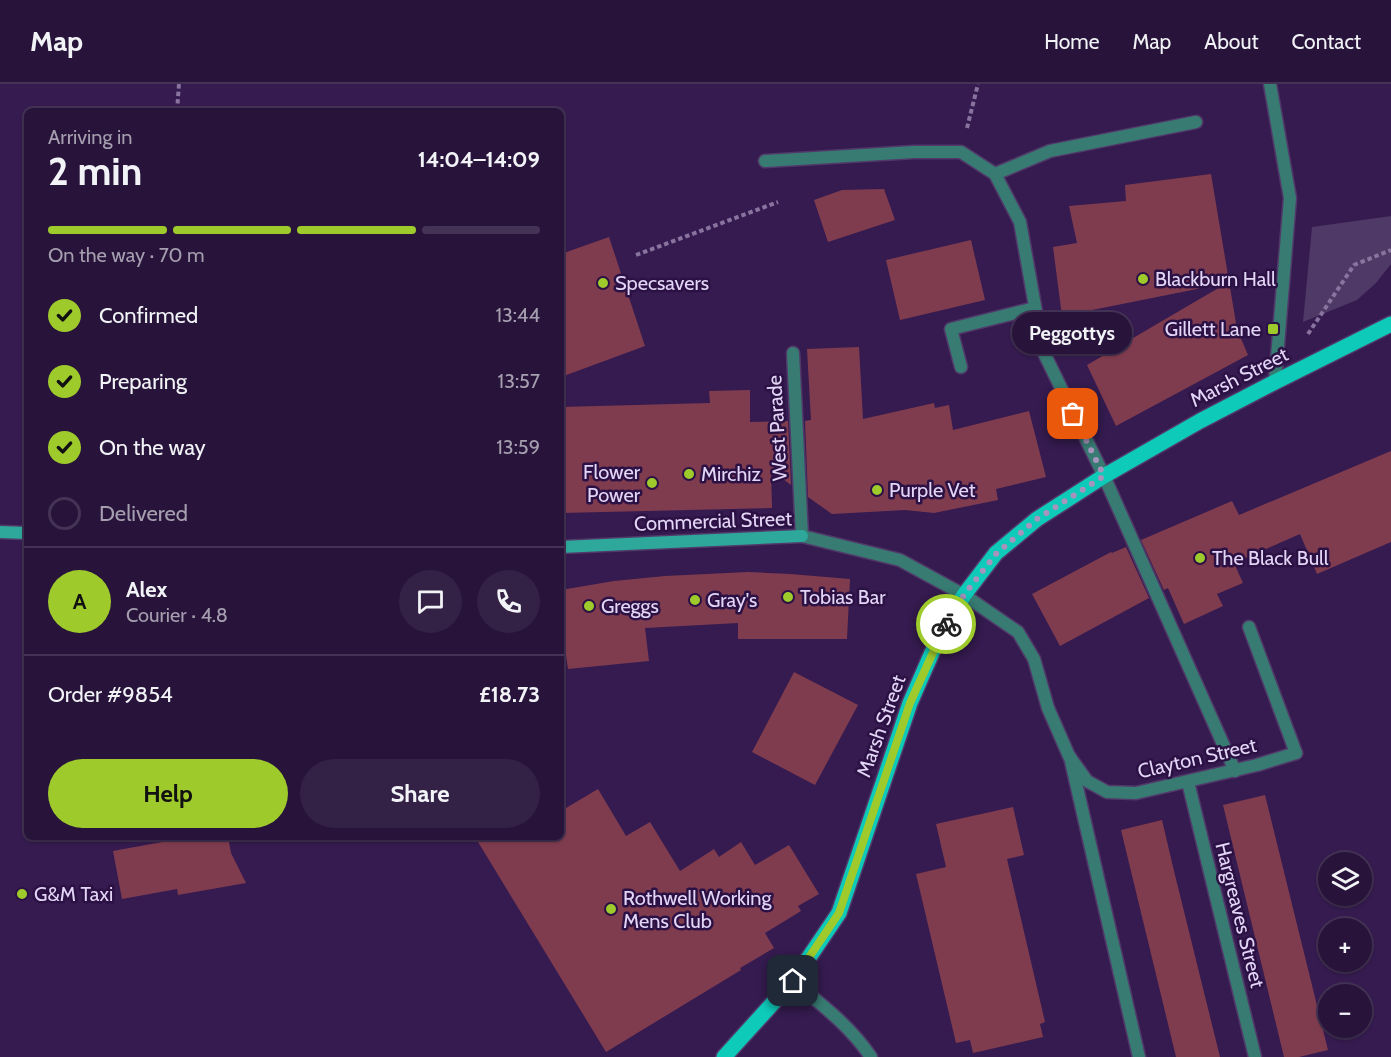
<!DOCTYPE html>
<meta charset="utf-8">
<style>
body{margin:0;font-family:Cabin,sans-serif;background:#342146;color:#f1f3f6;height:100vh;display:flex;flex-direction:column;font-size:22px;white-space:nowrap}
*{box-sizing:border-box;margin:0}
p{font-size:20px;color:#a59eaf}
.icon{flex:none;width:33px;height:33px;fill:none;stroke:currentColor;stroke-width:2;stroke-linecap:round;stroke-linejoin:round}
.map{position:relative;flex:1;overflow:hidden}
.sheet{position:absolute;left:24px;top:24px;width:540px;height:732px;display:flex;flex-direction:column;background:#28143b;border-radius:9px;box-shadow:0 2px 4px #0004,0 0 0 2px #435}
.sheet>*{flex:none}
.controls{position:absolute;left:1318px;top:768px;display:grid;gap:12px}
.controls a{display:grid;place-items:center;width:54px;height:54px;border-radius:50%;background:#28143b;box-shadow:0 2px 4px #0004,0 0 0 2px #435;font-size:30px}
.pin{position:absolute;display:grid;place-items:center;width:51px;height:51px;color:#fff;margin:-26px;border-radius:12px;box-shadow:0 3px 9px #0006}
.courier{position:absolute;display:grid;place-items:center;width:60px;height:60px;margin:-30px;border:4px solid #9fca2c;border-radius:50%;background:#fff;color:#222;box-shadow:0 2px 8px #0007}
.bubble{position:absolute;height:42px;border-radius:21px;background:#28143b;box-shadow:0 2px 4px #0004,0 0 0 2px #435;font-size:20px;font-weight:700;line-height:42px;text-align:center}
.head em{font-style:normal;font-weight:700}
.head div{display:flex;flex-direction:column-reverse}
.head{display:flex;align-items:center;justify-content:space-between;height:102px;padding:0 24px}
h1{font-size:39px;font-weight:700;line-height:45px}
.bar{display:grid;grid-template-columns:repeat(4,1fr);gap:9px 6px;align-content:center;height:72px;padding:0 24px}
.bar i{height:8px;border-radius:4px;background:#435}
.bar .selected{background:#9fca2c}
.bar p{grid-column:span 4}
.line{display:flex;align-items:center;gap:15px;padding:0 24px;border-top:2px solid #435}
.line div{flex:1}
.round{display:grid;place-items:center;flex:none;width:63px;height:63px;border-radius:32px;background:#342146}
ol{padding:0 24px;list-style:none}
li{display:flex;align-items:center;gap:18px;height:66px}
li p{margin-inline-start:auto}
li .icon{padding:6px;border-radius:50%;background:#9fca2c;color:#111;stroke-width:4}
li:last-child{color:#a59eaf}
li i{width:33px;height:33px;border:3px solid #435;border-radius:50%}
.action{display:flex;gap:12px;margin-top:auto;padding:12px 24px}
.action a{flex:1;height:69px;border-radius:36px;background:#9fca2c;color:#111;font-size:24px;font-weight:700;line-height:69px;text-align:center}
.action a+a{background:#342146;color:#f1f3f6}
header{display:flex;align-items:center;gap:36px;box-sizing:border-box;height:84px;padding:0 30px;background:#28143b;border-bottom:2px solid #435}
header strong{font-size:28px}
nav{display:flex;gap:33px;margin-inline-start:auto;font-size:21px}
.map>svg:first-child{display:block}
.green{fill:#4e3967}
.building{fill:#803c4f}
.lines{fill:none;stroke-linecap:round;stroke-linejoin:round}
.lane-casing{stroke:#51396a;stroke-width:15}
.street-casing{stroke:#51396a;stroke-width:15}
.secondary-casing{stroke:#51396a;stroke-width:15}
.primary-casing{stroke:#51396a;stroke-width:18}
.path{stroke:#88749f;stroke-width:4;stroke-dasharray:4.5 3;stroke-linecap:butt}
.lane{stroke:#377b72;stroke-width:12}
.street{stroke:#377b72;stroke-width:12}
.secondary{stroke:#2da89a;stroke-width:12}
.primary{stroke:#0ecab9;stroke-width:15}
.done{stroke:#a694bc;stroke-width:6;stroke-dasharray:0 10.8}
.route{stroke:#9fca2c;stroke-width:8}
.poi-dot{fill:#9fca2c;stroke:#2b1144;stroke-width:2}
.labels{text-anchor:middle;dominant-baseline:central;stroke-width:5;stroke-linejoin:round;paint-order:stroke}
.poi-label{font-size:20px;fill:#e3d5f6;stroke:#2b1144;text-anchor:start}
.street-label{font-size:20px;fill:#e3d5f6;stroke:#2b1144}
</style>
<header>
<strong>Map</strong>
<nav><a>Home</a><a>Map</a><a>About</a><a>Contact</a></nav>
</header>
<div class="map">
<svg width="1391" height="973" viewBox="0 0 1391 973">
<rect width="100%" height="100%" fill="#351b4f"/>
<path class="green" d="M1391,132V180L1376,199L1357,216L1303,238L1312,143Z"/>
<path class="building" d="M1211,90L1237,245L1248,271L1116,342L1087,281L1227,199L1062,232L1053,163L1077,159L1069,122L1126,117L1125,101Z
M884,105L895,136L828,158L814,116L842,106Z
M609,153L645,262L561,293V170Z
M971,156L985,216L900,236L886,176Z
M859,263L863,335L934,319L935,324L949,321L953,346L1029,327L1046,393L996,405L998,416L934,429L905,426L832,430L808,413L805,337L811,336L807,265Z
M750,306V338L788,337L791,401L771,386L772,424L561,429V323L710,319L709,307Z
M1391,367V458L1317,490L1300,450L1234,479L1243,499L1217,510L1223,522L1184,540L1168,504L1164,506L1141,456L1232,417L1239,431Z
M1126,463L1149,514L1060,562L1032,510L1111,468L1112,469Z
M748,488L790,490L850,495L847,555H738V539L645,544L649,577L568,585L561,538V506L614,497L665,492Z
M794,588L858,621L815,701L752,668Z
M598,705L626,752L650,738L680,787L714,765L719,773L741,758L755,781L789,761L819,810L798,822L801,827L765,849L774,864L740,884L741,886L606,968L475,753H561V727Z
M1265,711L1328,966L1299,973H1284L1223,721Z
M1013,723L1024,771L1007,775L1045,938L1040,940L1043,953L973,969L970,956L956,959L916,790L946,783L936,740Z
M1162,736L1174,787L1220,973H1176L1121,746Z
M168,753H228L231,769L246,799L178,811L177,805L122,815L113,767L168,757Z"/>
<g class="lines">
<g class="lane-casing">
<path id="lane" d="M765,77L914,68H961L995,90L1020,138L1043,267L1104,392L1235,687
M995,90L1050,67L1196,38
M961,283L951,245L1035,224
M1249,543L1296,669
M1070,673L1139,973"/>
</g>
<g class="street-casing">
<path id="street" d="M1270,0L1290,114L1275,298
M793,269L802,452L900,476L964,511L1018,548L1034,575L1048,624L1069,672L1087,697L1107,708L1136,709L1257,681L1296,669
M1188,698L1255,973
M793,897C823,922 849,941 871,973"/>
</g>
<g class="secondary-casing">
<path id="secondary" d="M0,448L27,449
M561,463L802,452"/>
</g>
<g class="primary-casing">
<path id="primary" d="M724,973L793,897L839,829L910,619L941,548L964,511L996,469L1037,435L1104,392L1200,337L1275,298L1391,240"/>
</g>
<path class="path" d="M177,27L179,0
M967,44L978,0
M636,171L778,118
M1308,250L1354,181L1391,166"/>
<use href="#lane" class="lane"/>
<use href="#street" class="street"/>
<use href="#secondary" class="secondary"/>
<use href="#primary" class="primary"/>
</g>
<g class="lines">
<path class="done" d="M946,540L964,511L996,470L1037,435L1104,392L1073,330"/>
<path class="route" d="M793,897L839,829L910,619L946,540"/>
</g>
<g class="poi-dot">
<circle cx="1143" cy="195" r="6"/>
<circle cx="603" cy="199" r="6"/>
<rect x="1267" y="239" width="12" height="12" rx="3"/>
<circle cx="689" cy="390" r="6"/>
<circle cx="652" cy="399" r="6"/>
<circle cx="877" cy="406" r="6"/>
<circle cx="1200" cy="474" r="6"/>
<circle cx="788" cy="513" r="6"/>
<circle cx="695" cy="516" r="6"/>
<circle cx="589" cy="522" r="6"/>
<circle cx="22" cy="810" r="6"/>
<circle cx="611" cy="825" r="6"/>
</g>
<g class="labels">
<g class="poi-label">
<text x="1155" y="195">Blackburn Hall</text>
<text x="615" y="199">Specsavers</text>
<text x="1261" y="245" text-anchor="end">Gillett Lane</text>
<text x="640" y="388" text-anchor="end">Flower<tspan x="640" dy="23">Power</tspan></text>
<text x="701" y="390">Mirchiz</text>
<text x="889" y="406">Purple Vet</text>
<text x="1212" y="474">The Black Bull</text>
<text x="800" y="513">Tobias Bar</text>
<text x="707" y="516">Gray's</text>
<text x="601" y="522">Greggs</text>
<text x="34" y="810">G&amp;M Taxi</text>
<text x="623" y="814">Rothwell Working<tspan x="623" dy="23">Mens Club</tspan></text>
</g>
<g class="street-label">
<text transform="translate(1239 293) rotate(-27)">Marsh Street</text>
<text transform="translate(777 344) rotate(-93)">West Parade</text>
<text transform="translate(713 437) rotate(-2)">Commercial Street</text>
<text transform="translate(881 642) rotate(-70)">Marsh Street</text>
<text transform="translate(1197 674) rotate(-13)">Clayton Street</text>
<text transform="translate(1240 831) rotate(76)">Hargreaves Street</text>
</g>
</g>
</svg>
<div class="controls">
<a><svg class="icon" aria-label="layers" viewBox="0 0 24 24"><path d="M12 4l9 5-9 5-9-5zM3 14l9 5 9-5"/></svg></a>
<a>+</a>
<a>−</a>
</div>
<div class="pin" style="left:1073px;top:330px;background:#ea580c"><svg class="icon" aria-label="bag" viewBox="0 0 24 24"><path d="M5 8h14l-1 12H6zM9 8a3 3 0 0 1 6 0"/></svg></div>
<div class="pin" style="left:793px;top:897px;background:#1f2937"><svg class="icon" aria-label="home" viewBox="0 0 24 24"><path d="M3 11l9-7 9 7M6 9v11h12V9"/></svg></div>
<div class="courier" style="left:946px;top:540px"><svg class="icon" aria-label="bike" viewBox="0 0 24 24"><circle cx="6" cy="16" r="4"/><circle cx="18" cy="16" r="4"/><path d="M6 16l4-8h5l3 8M10 8l3 8H6M13 5h3"/></svg></div>
<div class="bubble" style="left:1012px;top:228px;width:120px">Peggottys</div>
<section class="sheet">
<div class="head"><div><h1>2 min</h1><p>Arriving in</p></div><em>14:04–14:09</em></div>
<div class="bar"><i class="selected"></i><i class="selected"></i><i class="selected"></i><i></i><p>On the way · 70 m</p></div>
<ol>
<li><svg class="icon" aria-label="check" viewBox="0 0 24 24"><path d="M5 12l5 5 9-10"/></svg>Confirmed<p>13:44</p></li>
<li><svg class="icon" aria-label="check" viewBox="0 0 24 24"><path d="M5 12l5 5 9-10"/></svg>Preparing<p>13:57</p></li>
<li><svg class="icon" aria-label="check" viewBox="0 0 24 24"><path d="M5 12l5 5 9-10"/></svg>On the way<p>13:59</p></li>
<li><i></i>Delivered</li>
</ol>
<div class="line" style="height:108px"><b class="round" style="background:#9fca2c;color:#111">A</b><div><b>Alex</b><p>Courier · 4.8</p></div><a class="round"><svg class="icon" aria-label="chat" viewBox="0 0 24 24"><path d="M4 5h16v11H9l-5 4z"/></svg></a><a class="round"><svg class="icon" aria-label="phone" viewBox="0 0 24 24"><path d="M5 4h4l2 5-3 2q2 4 5 5l2-3 5 2v4C11 20 4 13 5 4z"/></svg></a></div>
<div class="line" style="height:78px"><div>Order #9854</div><b>£18.73</b></div>
<div class="action"><a>Help</a><a>Share</a></div>
</section>
</div>
